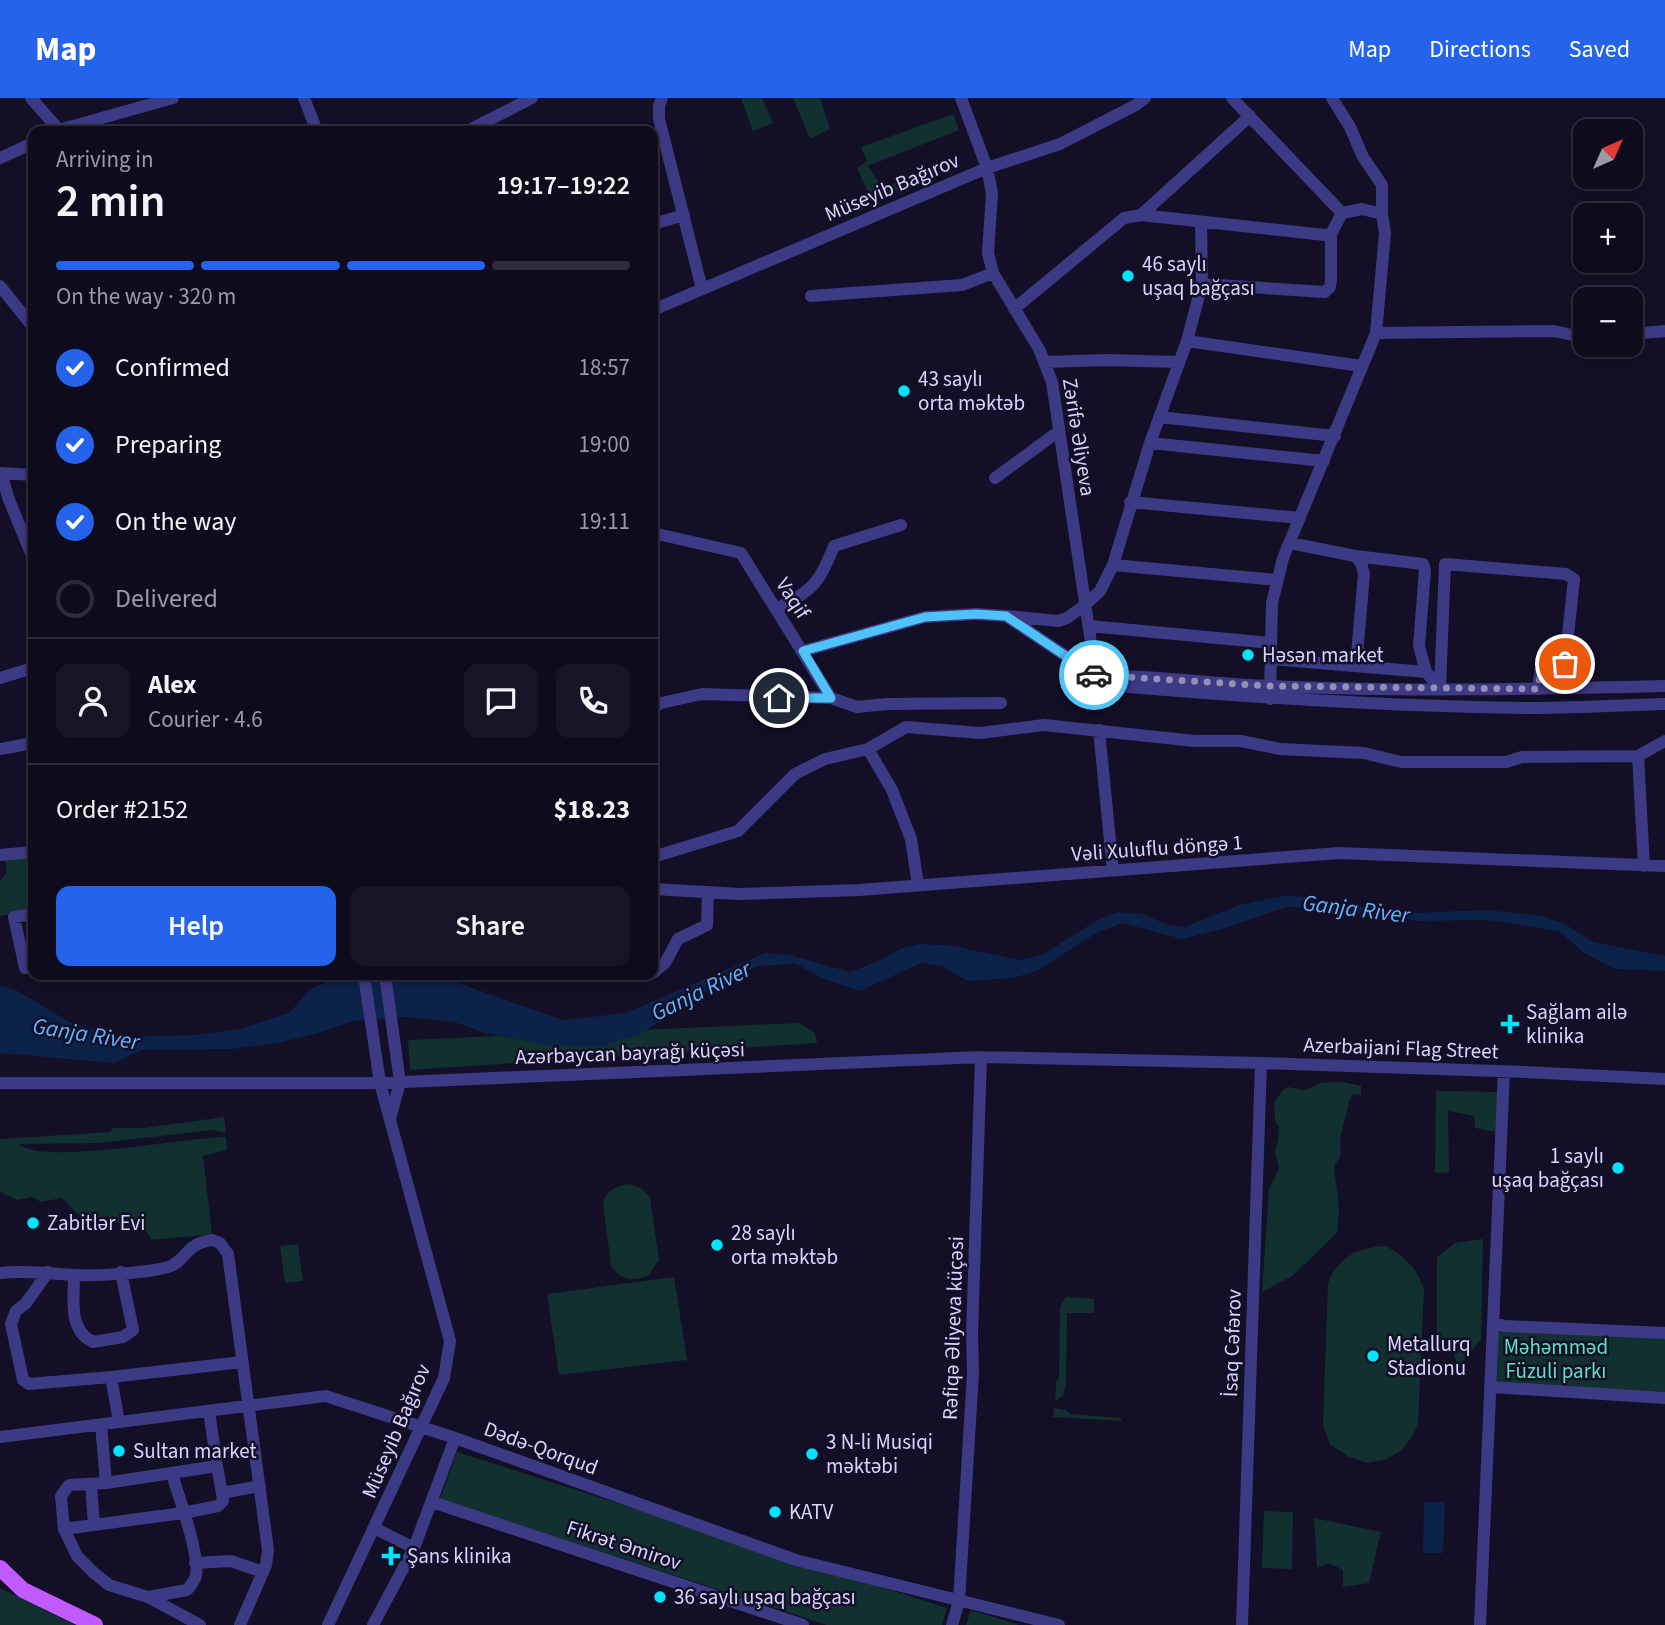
<!DOCTYPE html>
<meta charset="utf-8">
<style>
body{margin:0;font-family:"Source Sans 3",sans-serif;background:#171425;color:#f1f3f6;height:100vh;display:flex;flex-direction:column;font-size:26px;white-space:nowrap}
*{box-sizing:border-box;margin:0}
p{font-size:23px;color:#9b9ba3}
.icon{flex:none;width:38px;height:38px;fill:none;stroke:currentColor;stroke-width:2;stroke-linecap:round;stroke-linejoin:round}
.map{position:relative;flex:1;overflow:hidden}
.drawer{position:absolute;left:28px;top:28px;width:630px;height:854px;display:flex;flex-direction:column;background:#0e0b1c;border-radius:14px;box-shadow:0 4px 10px #0003,0 0 0 2px #2e2b3b}
.drawer>*{flex:none}
.needle{width:46px;rotate:45deg}
.fabs{position:absolute;left:1573px;top:21px;display:grid;gap:14px}
.fabs a{display:grid;place-items:center;width:70px;height:70px;border-radius:14px;background:#0e0b1c;box-shadow:0 4px 10px #0003,0 0 0 2px #2e2b3b;font-size:35px}
.pin{position:absolute;display:grid;place-items:center;width:60px;height:60px;color:#fff;margin:-30px;border:4px solid #fff;border-radius:50%;box-shadow:0 2px 7px #0007}
.courier{position:absolute;display:grid;place-items:center;width:70px;height:70px;margin:-35px;border:5px solid #4fc3f7;border-radius:50%;background:#fff;color:#222;box-shadow:0 2px 9px #0007}
.summary em{font-style:normal;font-weight:600}
.summary div{display:flex;flex-direction:column-reverse}
.summary{display:flex;align-items:center;justify-content:space-between;height:119px;padding:0 28px}
h1{font-size:46px;font-weight:600;line-height:52px}
.bar{display:grid;grid-template-columns:repeat(4,1fr);gap:10px 7px;align-content:center;height:84px;padding:0 28px}
.bar i{height:9px;border-radius:5px;background:#2e2b3b}
.bar .active{background:#2563eb}
.bar p{grid-column:span 4}
.line{display:flex;align-items:center;gap:18px;padding:0 28px;border-top:2px solid #2e2b3b}
.line div{flex:1}
.round{display:grid;place-items:center;flex:none;width:74px;height:74px;border-radius:14px;background:#171425}
ol{padding:0 28px;list-style:none}
li{display:flex;align-items:center;gap:21px;height:77px}
li p{margin-inline-start:auto}
li .icon{padding:7px;border-radius:50%;background:#2563eb;color:#fff;stroke-width:4}
li:last-child{color:#9b9ba3}
li i{width:38px;height:38px;border:4px solid #2e2b3b;border-radius:50%}
.primary-button{display:flex;gap:14px;margin-top:auto;padding:14px 28px}
.primary-button a{flex:1;height:80px;border-radius:14px;background:#2563eb;color:#fff;font-size:28px;font-weight:600;line-height:80px;text-align:center}
.primary-button a+a{background:#171425;color:#f1f3f6}
header{display:flex;align-items:center;gap:42px;box-sizing:border-box;height:98px;padding:0 35px;background:#2563eb;color:#fff}
header strong{font-size:33px}
nav{display:flex;gap:38px;margin-inline-start:auto;font-size:24px}
.map>svg:first-child{display:block}
.green{fill:#12302f}
.water{fill:#0c2248}
.lines{fill:none;stroke-linecap:round;stroke-linejoin:round}
.minor{stroke:#3d3a85;stroke-width:12}
.major{stroke:#c25bff;stroke-width:16}
.done{stroke:#948fb3;stroke-width:7;stroke-dasharray:0 12.6}
.route{stroke:#4fc3f7;stroke-width:9}
.poi-dot{fill:#00e5ff;stroke:#130f26;stroke-width:2.5}
.labels{text-anchor:middle;dominant-baseline:central;stroke-width:5;stroke-linejoin:round;paint-order:stroke}
.street-label{font-size:21px;fill:#d9d4ff;stroke:#130f26}
.poi-label{font-size:21px;fill:#d9d4ff;stroke:#130f26;text-anchor:start}
.park-label{font-size:21px;fill:#5fe0c0;stroke:#130f26}
.water-label{font-size:23px;font-style:italic;fill:#62b6ff;stroke:#130f26}
</style>
<header>
<strong>Map</strong>
<nav><a>Map</a><a>Directions</a><a>Saved</a></nav>
</header>
<div class="map">
<svg width="1665" height="1527" viewBox="0 0 1665 1527">
<rect width="100%" height="100%" fill="#130f26"/>
<path class="green" d="M741,0H762L773,25L753,33Z
M793,0H820L830,31L810,41Z
M953,16L959,32L868,68L883,91L912,76L914,86L867,106L869,96L857,70L867,63L861,49Z
M33,758V812L0,818V783L7,775L5,760Z
M799,925L815,935L817,945L410,972L408,942Z
M1343,984L1361,988V997L1353,996L1349,1003L1340,1042L1341,1057L1334,1068L1339,1111L1337,1135L1292,1178L1262,1194L1269,1091L1279,1071L1275,1054L1278,1042L1279,1029L1275,1024L1274,1004L1283,992L1289,989C1308,994 1302,993 1318,986C1325,983 1336,985 1343,984Z
M1436,993L1499,994L1497,1034L1475,1030L1474,1018L1448,1013L1449,1074L1435,1075Z
M224,1019L226,1035L212,1032L100,1045L19,1046C42,1068 187,1039 226,1039L227,1052L203,1058L212,1136L151,1142C146,1126 135,1130 122,1126C116,1124 112,1120 105,1118L93,1127L85,1124L62,1100L41,1104L32,1099L17,1102L0,1094V1041L110,1034L113,1030H144Z
M629,1086L641,1090L650,1099L659,1162L648,1178C632,1183 621,1183 611,1168L603,1105C607,1092 616,1088 629,1086Z
M1483,1141L1481,1241L1458,1269L1453,1254L1454,1241H1437V1159L1455,1145Z
M298,1146L303,1183L285,1185L280,1148Z
M1386,1148C1406,1159 1415,1169 1424,1190L1418,1326L1411,1340L1403,1351L1387,1361L1367,1365L1347,1358L1330,1346L1323,1327L1328,1185C1338,1159 1359,1149 1386,1148Z
M674,1179L687,1262L559,1277L547,1196Z
M1066,1199L1094,1201V1215H1067L1066,1287L1063,1298L1055,1303L1056,1285L1059,1279L1060,1209Z
M1498,1230L1665,1239V1294L1497,1285Z
M1054,1310L1066,1312L1070,1316L1121,1320V1323L1053,1319Z
M457,1354L947,1510L942,1527H827L440,1401Z
M1264,1413L1293,1414L1292,1471L1262,1470Z
M1314,1420L1381,1434L1369,1485L1343,1489V1472L1329,1465L1317,1470Z
M0,1490L75,1527H0Z
M971,1512L1019,1527H966Z"/>
<path class="water" d="M1288,797L1381,812L1414,815L1487,812L1542,818L1565,826L1593,844L1665,858V873L1615,871L1584,855L1560,834L1522,827L1483,822L1418,823L1315,810L1286,809L1222,831L1182,841L1122,825L1096,835L1039,872L1014,880L968,883L942,868L921,865L860,893L824,881L796,866L759,868L720,884L640,936L602,948L545,947L486,935L454,924L405,919L353,923L322,934L279,945L232,951L142,952L114,965L0,955V888L16,892L71,925L120,939L197,937L240,931L289,915L310,892L339,877H435L563,922L626,915L765,855L790,857L850,874L881,862L900,851L919,846L948,847L1020,862L1042,857L1096,823L1118,814L1142,816L1169,827L1185,829L1240,807Z
M1424,1404H1445L1443,1455H1423Z"/>
<g class="lines">
<path class="minor" d="M31,0L59,32L173,0
M304,0L317,33
M662,0L659,8V21L702,191
M961,0L987,70L992,95L988,155L993,175L1039,251L1052,284L1096,578
M1232,0L1342,115
M1332,0L1350,29L1363,59L1382,87V116
M467,33L532,0
M0,60L33,45
M1141,117L1250,18
M653,126L684,117
M1202,186L1325,194L1330,189L1331,182V136
M0,188L33,229
M811,198L962,187L993,175
M1014,211L1124,120L1141,117L1325,137L1331,136L1342,115L1362,111L1382,116L1385,135L1376,235L1283,460L1272,505L1270,601
M653,212L987,70L1060,46L1136,7L1145,0
M1376,235L1554,233L1586,240
M1631,236L1665,233
M1187,243L1361,268
M1045,264L1107,262L1179,264
M1159,319L1335,338
M1150,345L1324,363
M0,375L33,377
M1,375L9,402L33,460
M995,380L1059,333
M1130,404L1300,420
M653,435L741,455L831,600L702,596L661,605L653,610
M1290,445L1355,458L1361,465L1364,476L1356,568
M1355,458L1423,466L1425,472L1419,548L1426,574L1440,590
M1113,467L1278,482
M776,511C814,491 818,487 834,448L901,427
M1007,518L1058,523L1067,520L1085,507L1100,493L1113,467L1150,345L1187,243L1202,186L1201,124
M1089,528L1271,545
M803,553L925,519L976,516L1006,518L1096,578L1117,588C1257,600 1397,609 1537,610C1580,610 1622,607 1665,606
M1271,561L1426,574
M1100,578C1157,577 1213,586 1270,588C1402,594 1534,591 1665,588
M0,580L33,570
M1440,590L1445,466L1566,476L1574,481L1565,566L1562,570L1544,571L1540,575L1538,591
M831,600L857,609L887,606L1001,605
M1099,632L1113,773
M0,651L33,645
M868,651L892,692L911,741L918,787
M0,757L33,754
M653,759L738,733L795,676L825,661L868,651L906,629L980,635L1044,627L1195,643H1241L1280,651L1364,655L1401,664H1506L1522,659L1638,658
M1644,768L1638,658L1665,643
M653,791L740,796L859,792L1339,755L1665,768
M25,870L14,819L33,816
M653,875L665,865L678,841L707,827L708,794
M385,877L400,984L390,1021
M0,985H380L981,959L1261,965L1525,974L1665,981
M48,1174L26,1205L16,1213L11,1226L23,1282L29,1286L111,1279L119,1324
M0,1175C26,1172 50,1176 76,1177C97,1178 148,1175 168,1169C186,1164 184,1146 212,1142L220,1145L228,1156L268,1452L266,1467L240,1527
M74,1177C74,1202 68,1232 93,1244L123,1239L133,1232L121,1174
M1494,1225L1505,1228L1665,1235
M111,1279L242,1264
M1491,1289L1665,1300
M209,1313L217,1368
M101,1326L106,1385
M0,1339L326,1298L455,1340L796,1462L1059,1527
M172,1376C179,1400 200,1456 196,1478C194,1483 191,1488 187,1492L148,1499L109,1487L94,1475L77,1458L64,1431L61,1398L69,1387L106,1385L217,1368L222,1395L260,1388
M91,1386L94,1427
M432,1404L803,1527
M374,1430L414,1450
M64,1431L183,1415L218,1408L223,1403L222,1395
M195,1465L231,1463L263,1474
M148,1499L200,1527
M328,1527L444,1280L450,1243L380,985L364,877
M373,1527L414,1450L455,1340
M952,1527L959,1503L973,1275L972,1236L981,959
M1242,1527L1261,965
M1480,1527L1504,973"/>
<path class="major" d="M0,1470L23,1492L95,1527"/>
</g>
<g class="lines">
<path class="done" d="M1094,577L1270,588L1538,591L1540,575L1544,571L1562,570L1565,566"/>
<path class="route" d="M779,600H831L803,553L925,519L976,516L1006,518L1094,577"/>
</g>
<g class="poi-dot">
<circle cx="1128" cy="178" r="7"/>
<circle cx="904" cy="293" r="7"/>
<circle cx="1248" cy="557" r="7"/>
<path d="M1506.5 915.5h7v7h7v7h-7v7h-7v-7h-7v-7h7z"/>
<circle cx="1618" cy="1070" r="7"/>
<circle cx="33" cy="1125" r="7"/>
<circle cx="717" cy="1147" r="7"/>
<circle cx="1373" cy="1258" r="7"/>
<circle cx="119" cy="1353" r="7"/>
<circle cx="812" cy="1356" r="7"/>
<circle cx="775" cy="1414" r="7"/>
<path d="M387.5 1447.5h7v7h7v7h-7v7h-7v-7h-7v-7h7z"/>
<circle cx="660" cy="1499" r="7"/>
</g>
<g class="labels">
<g class="street-label">
<text transform="translate(892 89) rotate(-23)">Müseyib Bağırov</text>
<text transform="translate(1079 339) rotate(81)">Zərifə Əliyeva</text>
<text transform="translate(793 500) rotate(57)">Vaqif</text>
<text transform="translate(1157 750) rotate(-4)">Vəli Xuluflu döngə 1</text>
<text transform="translate(1401 950) rotate(2)">Azerbaijani Flag Street</text>
<text transform="translate(630 955) rotate(-2)">Azərbaycan bayrağı küçəsi</text>
<text transform="translate(953 1230) rotate(-88)">Rəfiqə Əliyeva küçəsi</text>
<text transform="translate(1232 1245) rotate(-88)">İsaq Cəfərov</text>
<text transform="translate(396 1333) rotate(-67)">Müseyib Bağırov</text>
<text transform="translate(541 1350) rotate(20)">Dədə-Qorqud</text>
<text transform="translate(624 1447) rotate(18)">Fikrət Əmirov</text>
</g>
<g class="poi-label">
<text x="1142" y="166">46 saylı<tspan x="1142" dy="24">uşaq bağçası</tspan></text>
<text x="918" y="281">43 saylı<tspan x="918" dy="24">orta məktəb</tspan></text>
<text x="1262" y="557">Həsən market</text>
<text x="1526" y="914">Sağlam ailə<tspan x="1526" dy="24">klinika</tspan></text>
<text x="1604" y="1058" text-anchor="end">1 saylı<tspan x="1604" dy="24">uşaq bağçası</tspan></text>
<text x="47" y="1125">Zabitlər Evi</text>
<text x="731" y="1135">28 saylı<tspan x="731" dy="24">orta məktəb</tspan></text>
<text x="1387" y="1246">Metallurq<tspan x="1387" dy="24">Stadionu</tspan></text>
<text x="826" y="1344">3 N-li Musiqi<tspan x="826" dy="24">məktəbi</tspan></text>
<text x="133" y="1353">Sultan market</text>
<text x="789" y="1414">KATV</text>
<text x="407" y="1458">Şans klinika</text>
<text x="674" y="1499">36 saylı uşaq bağçası</text>
</g>
<g class="park-label">
<text x="1556" y="1249">Məhəmməd<tspan x="1556" dy="24">Füzuli parkı</tspan></text>
</g>
<g class="water-label">
<text transform="translate(1356 811) rotate(7)">Ganja River</text>
<text transform="translate(701 893) rotate(-26)">Ganja River</text>
<text transform="translate(86 936) rotate(9)">Ganja River</text>
</g>
</g>
</svg>
<div class="fabs">
<a><svg class="needle" viewBox="-14 -14 28 28"><path d="M0-13l5 13h-10z" fill="#e53935"/><path d="M0 13l5-13h-10z" fill="#9b9ba3"/></svg></a>
<a>+</a>
<a>−</a>
</div>
<div class="pin" style="left:1565px;top:566px;background:#ea580c"><svg class="icon" aria-label="bag" viewBox="0 0 24 24"><path d="M5 8h14l-1 12H6zM9 8a3 3 0 0 1 6 0"/></svg></div>
<div class="pin" style="left:779px;top:600px;background:#1f2937"><svg class="icon" aria-label="home" viewBox="0 0 24 24"><path d="M3 11l9-7 9 7M6 9v11h12V9"/></svg></div>
<div class="courier" style="left:1094px;top:577px"><svg class="icon" aria-label="car" viewBox="0 0 24 24"><path d="M5 17H2v-5l4-1 3-4h7l3 4 3 1v5h-3M9 17h6M6 11h13"/><circle cx="7" cy="17" r="2"/><circle cx="17" cy="17" r="2"/></svg></div>
<section class="drawer">
<div class="summary"><div><h1>2 min</h1><p>Arriving in</p></div><em>19:17–19:22</em></div>
<div class="bar"><i class="active"></i><i class="active"></i><i class="active"></i><i></i><p>On the way · 320 m</p></div>
<ol>
<li><svg class="icon" aria-label="check" viewBox="0 0 24 24"><path d="M5 12l5 5 9-10"/></svg>Confirmed<p>18:57</p></li>
<li><svg class="icon" aria-label="check" viewBox="0 0 24 24"><path d="M5 12l5 5 9-10"/></svg>Preparing<p>19:00</p></li>
<li><svg class="icon" aria-label="check" viewBox="0 0 24 24"><path d="M5 12l5 5 9-10"/></svg>On the way<p>19:11</p></li>
<li><i></i>Delivered</li>
</ol>
<div class="line" style="height:126px"><a class="round"><svg class="icon" aria-label="person" viewBox="0 0 24 24"><circle cx="12" cy="8" r="4"/><path d="M4 21q1-7 8-7t8 7"/></svg></a><div><b>Alex</b><p>Courier · 4.6</p></div><a class="round"><svg class="icon" aria-label="chat" viewBox="0 0 24 24"><path d="M4 5h16v11H9l-5 4z"/></svg></a><a class="round"><svg class="icon" aria-label="phone" viewBox="0 0 24 24"><path d="M5 4h4l2 5-3 2q2 4 5 5l2-3 5 2v4C11 20 4 13 5 4z"/></svg></a></div>
<div class="line" style="height:91px"><div>Order #2152</div><b>$18.23</b></div>
<div class="primary-button"><a>Help</a><a>Share</a></div>
</section>
</div>
